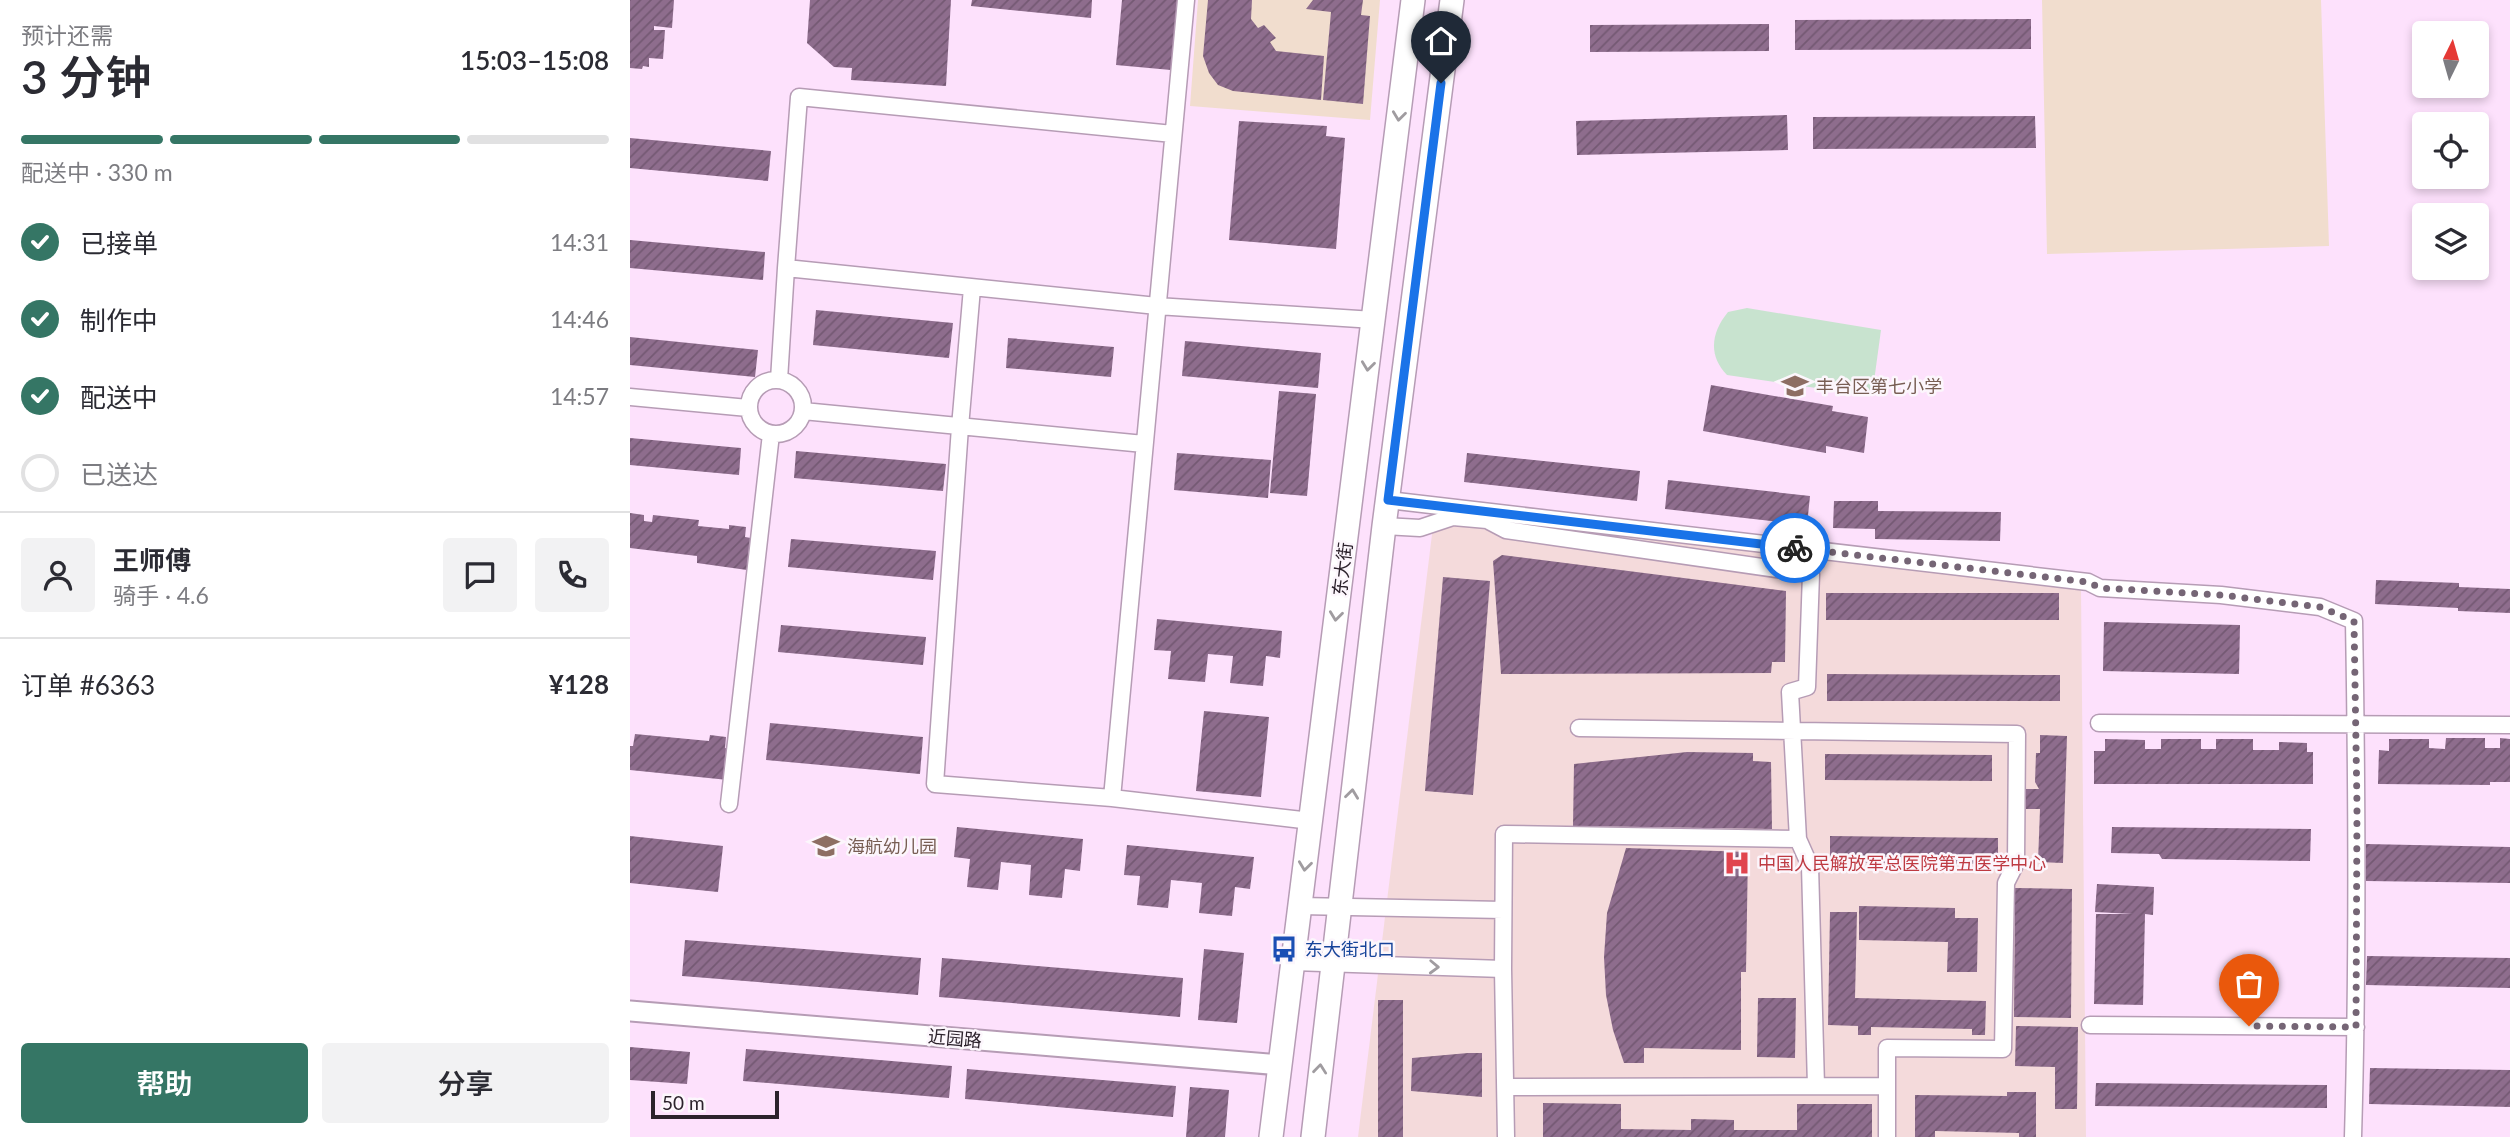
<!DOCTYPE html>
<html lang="zh">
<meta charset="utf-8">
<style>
body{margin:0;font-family:Lato,"Noto Sans SC",sans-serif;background:#f2f2f3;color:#2b2b33;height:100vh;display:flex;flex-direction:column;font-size:26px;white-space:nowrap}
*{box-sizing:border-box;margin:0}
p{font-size:23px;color:#7c7c81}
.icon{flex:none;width:38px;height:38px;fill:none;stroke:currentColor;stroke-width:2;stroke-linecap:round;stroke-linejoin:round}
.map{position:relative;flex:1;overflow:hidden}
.side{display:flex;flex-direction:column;background:#fff;width:630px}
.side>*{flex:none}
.needle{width:46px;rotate:5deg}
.fabs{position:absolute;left:1782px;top:21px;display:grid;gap:14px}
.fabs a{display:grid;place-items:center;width:77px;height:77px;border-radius:7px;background:#fff;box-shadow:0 4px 10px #0003;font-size:35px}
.scale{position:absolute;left:21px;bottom:18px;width:128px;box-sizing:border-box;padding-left:7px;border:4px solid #2c222c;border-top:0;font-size:19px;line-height:24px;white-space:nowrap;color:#2c222c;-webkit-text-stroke:5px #fcf6fc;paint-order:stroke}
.pin{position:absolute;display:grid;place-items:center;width:60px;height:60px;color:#fff;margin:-72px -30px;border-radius:50% 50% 50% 0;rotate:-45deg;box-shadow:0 0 7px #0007}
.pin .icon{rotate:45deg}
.courier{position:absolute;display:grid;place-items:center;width:70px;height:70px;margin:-35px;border:5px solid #1a73e8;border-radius:50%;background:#fff;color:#222;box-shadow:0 2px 9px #0007}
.overview em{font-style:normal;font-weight:600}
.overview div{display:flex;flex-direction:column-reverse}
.overview{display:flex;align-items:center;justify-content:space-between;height:119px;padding:0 21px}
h1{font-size:46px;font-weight:600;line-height:52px}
.bar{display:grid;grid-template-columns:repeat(4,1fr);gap:10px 7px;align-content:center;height:84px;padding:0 21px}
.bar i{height:9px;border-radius:5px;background:#e1e1e2}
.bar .current{background:#357665}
.bar p{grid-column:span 4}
.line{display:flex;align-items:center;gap:18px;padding:0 21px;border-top:2px solid #e1e1e2}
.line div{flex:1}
.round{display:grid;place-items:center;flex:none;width:74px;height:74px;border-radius:7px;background:#f2f2f3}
ol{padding:0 21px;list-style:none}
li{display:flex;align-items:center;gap:21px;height:77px}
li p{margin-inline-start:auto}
li .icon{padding:7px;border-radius:50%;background:#357665;color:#fff;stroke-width:4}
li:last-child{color:#7c7c81}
li i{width:38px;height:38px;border:4px solid #e1e1e2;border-radius:50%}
.action{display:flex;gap:14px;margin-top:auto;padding:14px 21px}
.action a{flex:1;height:80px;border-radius:7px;background:#357665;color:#fff;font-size:28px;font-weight:600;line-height:80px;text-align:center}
.action a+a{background:#f2f2f3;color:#2b2b33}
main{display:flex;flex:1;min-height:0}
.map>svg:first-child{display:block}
.commercial{fill:#f1ddce}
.medical{fill:#f4dadb}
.green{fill:#c8e3cf}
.building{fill:url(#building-hatch)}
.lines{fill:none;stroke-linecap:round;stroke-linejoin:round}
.minor-casing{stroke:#b69cb5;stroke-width:19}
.tertiary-casing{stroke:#b69cb5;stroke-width:23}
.secondary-casing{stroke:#b69cb5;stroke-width:26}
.minor{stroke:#fff;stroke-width:16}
.tertiary{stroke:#fff;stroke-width:19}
.secondary{stroke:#fff;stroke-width:23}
.oneway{stroke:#a09ca0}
.done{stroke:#756575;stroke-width:7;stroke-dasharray:0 12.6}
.route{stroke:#1a73e8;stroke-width:9}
.labels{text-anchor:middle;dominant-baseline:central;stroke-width:5;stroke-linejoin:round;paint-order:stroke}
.education-label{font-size:18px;fill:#785e54;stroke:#fcf6fc;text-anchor:start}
.street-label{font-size:18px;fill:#2c222c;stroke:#fcf6fc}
.health-label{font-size:18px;fill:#be3a42;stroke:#fcf6fc;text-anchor:start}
.transit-label{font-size:18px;fill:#164399;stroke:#fcf6fc;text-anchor:start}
</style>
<main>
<section class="side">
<div class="overview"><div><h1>3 分钟</h1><p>预计还需</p></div><em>15:03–15:08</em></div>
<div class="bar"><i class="current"></i><i class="current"></i><i class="current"></i><i></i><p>配送中 · 330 m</p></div>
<ol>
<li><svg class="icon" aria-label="check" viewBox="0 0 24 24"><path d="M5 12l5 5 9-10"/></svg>已接单<p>14:31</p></li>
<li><svg class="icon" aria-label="check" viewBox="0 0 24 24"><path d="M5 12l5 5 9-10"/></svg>制作中<p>14:46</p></li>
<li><svg class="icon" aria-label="check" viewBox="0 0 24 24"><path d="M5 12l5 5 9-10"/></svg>配送中<p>14:57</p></li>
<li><i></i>已送达</li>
</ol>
<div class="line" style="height:126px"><a class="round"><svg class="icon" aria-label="person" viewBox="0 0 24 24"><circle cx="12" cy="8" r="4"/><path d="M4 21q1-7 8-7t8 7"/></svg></a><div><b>王师傅</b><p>骑手 · 4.6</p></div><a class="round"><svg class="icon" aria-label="chat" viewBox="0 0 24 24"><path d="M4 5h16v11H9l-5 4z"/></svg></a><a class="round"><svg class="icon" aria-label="phone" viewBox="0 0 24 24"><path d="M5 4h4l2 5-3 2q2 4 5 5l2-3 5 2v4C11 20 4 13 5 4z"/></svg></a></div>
<div class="line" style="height:91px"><div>订单 #6363</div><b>¥128</b></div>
<div class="action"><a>帮助</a><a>分享</a></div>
</section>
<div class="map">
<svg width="1880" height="1137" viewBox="0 0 1880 1137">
<defs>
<pattern id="building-hatch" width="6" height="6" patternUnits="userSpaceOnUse" patternTransform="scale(1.75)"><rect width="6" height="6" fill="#8e6d8d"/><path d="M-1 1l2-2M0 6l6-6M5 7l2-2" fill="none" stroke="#745973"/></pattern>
</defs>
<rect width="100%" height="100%" fill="#fde1fc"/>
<path class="commercial" d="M568,0H750L740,120L560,106Z
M1412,0H1691L1699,246L1417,254Z"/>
<path class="medical" d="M805,510L1451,588L1456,1137H728Z"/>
<path class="green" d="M1117,308L1251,330L1242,396L1097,375C1078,355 1081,333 1098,312Z"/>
<path class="building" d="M0,0H44L42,28L24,26V30H35L33,59L19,58V67L13,66L12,69L0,68Z
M180,0H321L316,86L221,80L222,68L204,67L177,43Z
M342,0H462L461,18L341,6Z
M492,0H548L541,70L486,65Z
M578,0H622L621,19L628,28L634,25L646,38L640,42L646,51L694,56L691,100L603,91L588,85L579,73L573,56Z
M683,0H733L731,15L740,16L733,104L693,100L701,12L676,9Z
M1401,19V49L1165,50V20Z
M1139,24V51L960,52V25Z
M1157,115L1158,150L947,155L946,121Z
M1405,116L1406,148L1183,149V117Z
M609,121L697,126L696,136L715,138L706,249L599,240Z
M0,138L141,151L138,181L0,168Z
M0,240L135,252L133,280L0,268Z
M186,310L323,323L319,358L183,345Z
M0,337L128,350L125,377L0,365Z
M378,338L484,347L481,377L376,368Z
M555,341L691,353L688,388L552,376Z
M1081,385L1203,406L1202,411L1238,417L1234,453L1196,446V453L1073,431Z
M649,391L686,394L677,496L640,493Z
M0,438L111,448L109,475L0,465Z
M166,451L316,464L313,491L164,478Z
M547,453L641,460L638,498L544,490Z
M837,453L1010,471L1007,501L834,482Z
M1038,480L1180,496L1177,525L1035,509Z
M1204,501H1248V511L1371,512L1370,541L1245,539V529L1203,528Z
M0,513L14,515V521L22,522L23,515L69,520L68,526L99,529V525L116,527L115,537L121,538L117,570L67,563V556L0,548Z
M161,539L306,551L303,580L158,567Z
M872,555L1156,591L1155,662H1142L1141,673L871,674L863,561Z
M813,577L860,581L843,795L795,791Z
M1746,580L1829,583V587L1880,589V613L1828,611V608L1745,604Z
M1196,593H1429V620H1196Z
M527,619L652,631L650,658L636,656L633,686L600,683L603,656L578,654L575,682L538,679L541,651L524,650Z
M1474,622L1610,625L1609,674L1473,671Z
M151,625L296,637L293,665L148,652Z
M1197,674L1430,675V701H1197Z
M574,711L639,717L631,797L566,791Z
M140,723L293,737L290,774L136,760Z
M5,734L79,741L80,735L96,737L95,748L101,749L98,780L0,770V746H3Z
M1410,735L1437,736L1433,863L1408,862L1410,809H1396V789H1409L1405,782L1406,753H1410Z
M1816,738H1855V748H1870V738L1880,739V782H1860V785L1748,784L1749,750L1759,751V739H1799V748L1815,749Z
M1475,739L1515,740V749H1531V739H1571V749H1586V739H1623V750H1649V742L1677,743V752H1683V784H1464V751H1475Z
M1057,752L1123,753V761L1141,762L1142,829L943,826L944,764Z
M1195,754L1362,755V781L1195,780Z
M327,827L453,839L450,871L435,869L432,898L399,895L401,865L371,862L368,890L337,887L340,859L324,857Z
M1482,827L1681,829L1680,861L1532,859L1529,854L1481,853Z
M0,836L93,846L88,892L0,883Z
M1200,836L1368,838V864L1200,862Z
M1736,844L1880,847V883L1736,881Z
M497,845L624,857L620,889L605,887L602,916L569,913L572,883L541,880L538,908L507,905L510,876L494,875Z
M996,848L1118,852L1116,972H1111V1050L1014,1048V1063H994L983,1030L976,995L974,957L977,913Z
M1467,884L1524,887L1523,915L1515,914L1513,1005L1464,1004L1466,914H1503L1465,912Z
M1385,888L1442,889L1441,1018L1384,1017Z
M1229,906L1325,908V918H1348L1347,972H1317L1318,942L1229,940Z
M1200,912H1227L1225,998L1356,1001L1355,1035H1342V1029L1241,1027V1035H1228V1026L1198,1025Z
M55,940L291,958L288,995L52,976Z
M574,949L614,953L607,1023L568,1020Z
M1737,956L1880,958V988L1736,985Z
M312,958L553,978L550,1017L309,997Z
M1128,998H1166L1165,1058L1127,1057Z
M748,1000H773V1137H748Z
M1386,1026L1448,1027L1447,1109H1425V1067L1385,1066Z
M0,1047L60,1052L57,1084L0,1080Z
M116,1049L322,1066L319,1098L113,1081Z
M838,1053H852V1097L781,1091L782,1058Z
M1740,1068L1880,1070V1107L1739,1104Z
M337,1069L546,1086L543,1117L335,1099Z
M1466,1083L1697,1085V1108L1465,1106Z
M560,1087L599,1090L595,1137H556Z
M1377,1092H1406V1137H1389V1133L1305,1131V1137H1285V1095L1377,1096Z
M913,1103L991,1104V1129L1061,1130V1119L1104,1120V1130H1167V1104H1242V1137H913Z"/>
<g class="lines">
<g class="minor-casing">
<path id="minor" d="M543,134L169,97L156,268L527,306L744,320
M342,288L330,427L305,784L482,798L681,821
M119 407a27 27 0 1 1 54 0a27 27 0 1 1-54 0Z
M149,380L156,268
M0,397L118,408
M173,411L514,444
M758,500L1458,582L1470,588L1591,595L1690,607L1724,621C1727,793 1728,965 1723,1137
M754,526L790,528L823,517L857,520L876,530L1181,574L1177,687L1160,692L1168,839L874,834L873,969L876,1137
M1469,723L1880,725
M949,728L1387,734L1386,863L1376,883L1373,1049L1257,1048V1137
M482,798L556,0
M99,804L141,434
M1168,839L1180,866L1186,1086
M670,906L873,910
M663,962L873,969
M1460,1025L1726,1027
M875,1087L1257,1086"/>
</g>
<g class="tertiary-casing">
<path id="tertiary" d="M0,1011L650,1065"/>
</g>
<g class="secondary-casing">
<path id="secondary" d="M641,1137L783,0
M683,1137L754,526L822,0"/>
</g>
<use href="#minor" class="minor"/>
<use href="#tertiary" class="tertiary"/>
<use href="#secondary" class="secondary"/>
</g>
<defs><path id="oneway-chevron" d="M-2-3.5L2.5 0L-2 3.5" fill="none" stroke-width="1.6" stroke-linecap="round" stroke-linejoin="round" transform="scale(1.75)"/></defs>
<g class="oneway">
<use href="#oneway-chevron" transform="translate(769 116) rotate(97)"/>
<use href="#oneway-chevron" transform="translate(738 366) rotate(97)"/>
<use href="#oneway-chevron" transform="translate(706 616) rotate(97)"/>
<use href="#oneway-chevron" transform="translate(722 794) rotate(-83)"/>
<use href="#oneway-chevron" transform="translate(675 866) rotate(97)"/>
<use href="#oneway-chevron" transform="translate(804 967) rotate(2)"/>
<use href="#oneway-chevron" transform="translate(690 1069) rotate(-84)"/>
</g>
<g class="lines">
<path class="done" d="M1165,548L1458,582L1470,588L1591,595L1690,607L1724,621L1727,806L1726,1027L1619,1026"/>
<path class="route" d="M811,83L758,500L1165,548"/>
</g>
<defs>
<g id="school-bare" transform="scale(2.1)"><path d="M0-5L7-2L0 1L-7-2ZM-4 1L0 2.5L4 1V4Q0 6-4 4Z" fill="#8d6e63" stroke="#fcf6fc" stroke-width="2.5" paint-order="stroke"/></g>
<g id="hospital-bare" transform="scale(2.1)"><path d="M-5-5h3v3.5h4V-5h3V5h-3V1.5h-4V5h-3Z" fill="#e0444e" stroke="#fcf6fc" stroke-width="2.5" paint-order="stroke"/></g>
<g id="bus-bare" transform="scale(2.1)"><path d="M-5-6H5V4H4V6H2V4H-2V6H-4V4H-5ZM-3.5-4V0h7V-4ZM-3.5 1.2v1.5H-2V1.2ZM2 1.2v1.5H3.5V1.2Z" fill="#1a4fb4" stroke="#fcf6fc" stroke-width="2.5" paint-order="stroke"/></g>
</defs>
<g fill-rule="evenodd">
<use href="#school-bare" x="1165" y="386"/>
<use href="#school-bare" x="196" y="846"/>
<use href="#hospital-bare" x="1107" y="863"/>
<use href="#bus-bare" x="654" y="949"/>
</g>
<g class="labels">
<g class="education-label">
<text x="1186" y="386">丰台区第七小学</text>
<text x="217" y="846">海航幼儿园</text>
</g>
<g class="street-label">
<text transform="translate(712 569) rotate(-83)">东大街</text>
<text transform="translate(325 1038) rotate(5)">近园路</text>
</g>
<g class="health-label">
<text x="1128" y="863">中国人民解放军总医院第五医学中心</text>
</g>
<g class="transit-label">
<text x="675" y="949">东大街北口</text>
</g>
</g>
</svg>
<div class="fabs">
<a><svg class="needle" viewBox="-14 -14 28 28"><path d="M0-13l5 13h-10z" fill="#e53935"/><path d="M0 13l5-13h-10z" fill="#7c7c81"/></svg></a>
<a><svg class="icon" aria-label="locate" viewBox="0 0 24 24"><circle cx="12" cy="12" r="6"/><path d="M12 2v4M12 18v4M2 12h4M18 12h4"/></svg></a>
<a><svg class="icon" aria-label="layers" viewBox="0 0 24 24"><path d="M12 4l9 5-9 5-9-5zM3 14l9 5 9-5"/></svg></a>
</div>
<div class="scale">50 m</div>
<div class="pin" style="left:1619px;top:1026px;background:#ea580c"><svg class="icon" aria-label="bag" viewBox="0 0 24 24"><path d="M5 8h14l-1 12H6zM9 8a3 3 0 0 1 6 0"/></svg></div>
<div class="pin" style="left:811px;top:83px;background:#1f2937"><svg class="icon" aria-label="home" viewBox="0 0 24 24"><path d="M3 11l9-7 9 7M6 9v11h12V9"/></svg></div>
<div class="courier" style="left:1165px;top:548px"><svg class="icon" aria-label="bike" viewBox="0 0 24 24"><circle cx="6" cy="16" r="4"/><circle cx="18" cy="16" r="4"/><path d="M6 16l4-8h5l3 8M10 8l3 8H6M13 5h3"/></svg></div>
</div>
</main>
